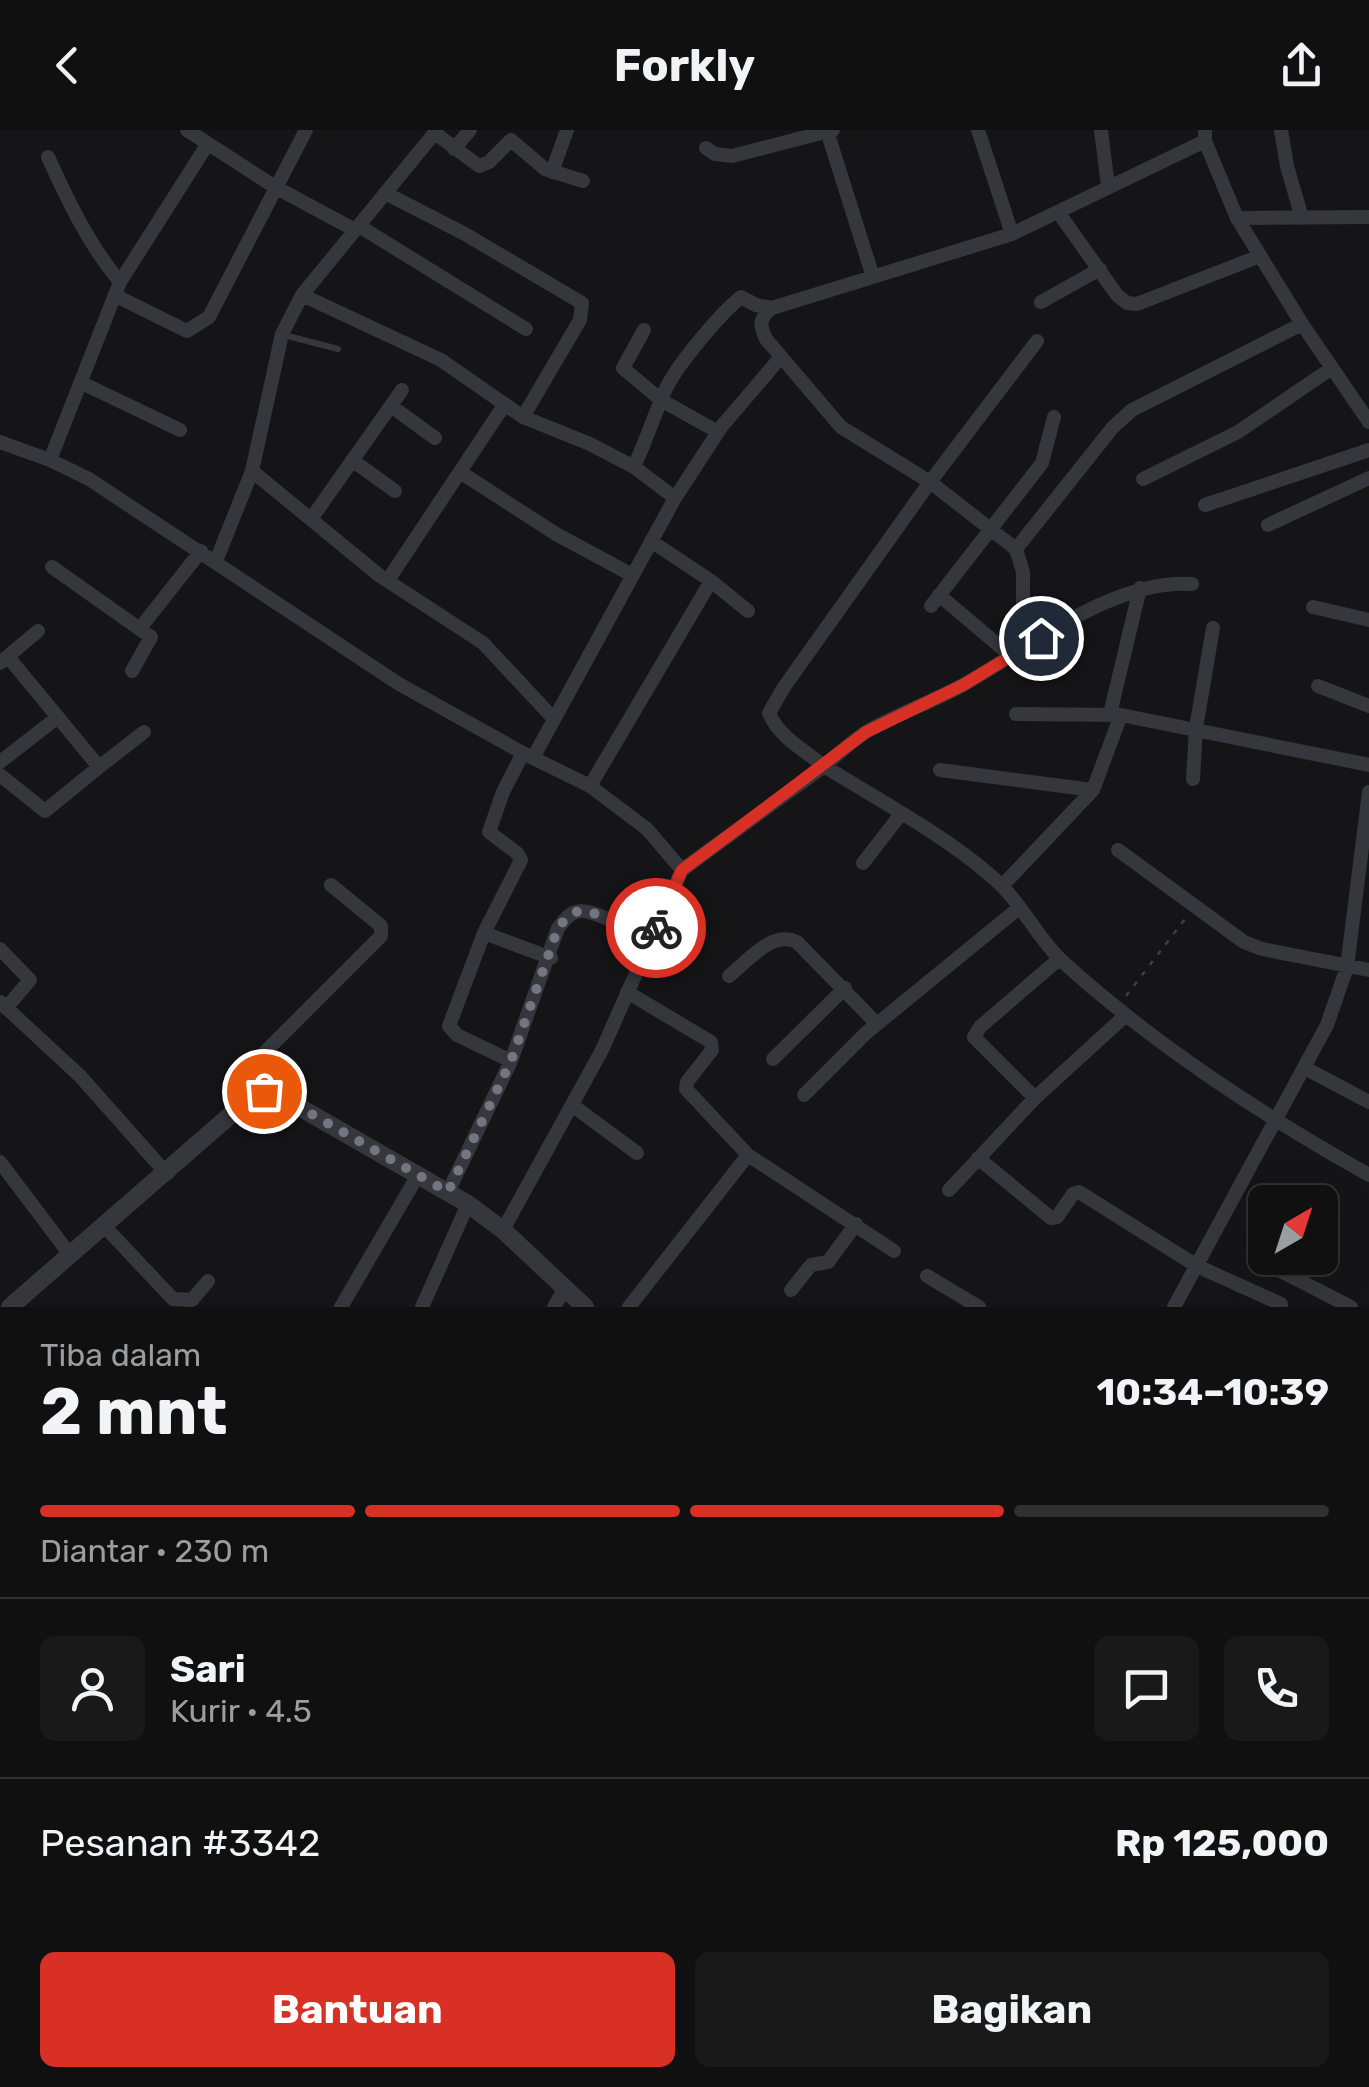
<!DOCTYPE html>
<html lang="id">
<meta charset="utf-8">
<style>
body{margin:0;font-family:Rubik,sans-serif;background:#19191a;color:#f1f3f6;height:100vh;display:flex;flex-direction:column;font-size:38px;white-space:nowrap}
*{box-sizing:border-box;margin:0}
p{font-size:32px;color:#9c9d9f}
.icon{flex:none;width:55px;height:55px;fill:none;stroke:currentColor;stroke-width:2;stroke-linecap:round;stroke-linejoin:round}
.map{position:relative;height:1177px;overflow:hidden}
.panel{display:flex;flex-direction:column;background:#101011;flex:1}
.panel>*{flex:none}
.needle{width:65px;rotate:39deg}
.fabs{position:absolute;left:1248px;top:1055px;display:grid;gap:20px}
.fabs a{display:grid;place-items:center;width:90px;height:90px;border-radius:15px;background:#101011;box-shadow:0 10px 40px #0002,0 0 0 2px #303031;font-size:50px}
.pin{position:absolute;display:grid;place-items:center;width:85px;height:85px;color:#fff;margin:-42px;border:5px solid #fff;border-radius:50%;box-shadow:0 2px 10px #0007}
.courier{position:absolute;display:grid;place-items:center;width:100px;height:100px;margin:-50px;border:8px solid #d93025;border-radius:50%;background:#fff;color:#222;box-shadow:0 2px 12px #0007}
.head em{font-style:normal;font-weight:700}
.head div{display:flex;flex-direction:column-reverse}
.head{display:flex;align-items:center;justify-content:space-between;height:170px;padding:0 40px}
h1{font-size:65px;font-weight:700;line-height:75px}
.bar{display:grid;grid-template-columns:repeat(4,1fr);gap:15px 10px;align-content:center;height:120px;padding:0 40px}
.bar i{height:12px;border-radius:8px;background:#303031}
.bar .current{background:#d93025}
.bar p{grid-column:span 4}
.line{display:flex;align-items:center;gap:25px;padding:0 40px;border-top:2px solid #303031}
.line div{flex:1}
.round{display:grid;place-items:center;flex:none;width:105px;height:105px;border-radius:15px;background:#19191a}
.button{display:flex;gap:20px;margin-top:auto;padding:20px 40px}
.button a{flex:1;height:115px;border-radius:15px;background:#d93025;color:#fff;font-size:40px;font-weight:700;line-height:115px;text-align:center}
.button a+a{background:#19191a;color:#f1f3f6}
header{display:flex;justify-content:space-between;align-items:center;height:130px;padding:0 40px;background:#101011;font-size:45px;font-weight:700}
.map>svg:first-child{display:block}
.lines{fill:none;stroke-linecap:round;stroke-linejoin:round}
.path{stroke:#3b3e43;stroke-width:2.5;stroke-dasharray:5 8;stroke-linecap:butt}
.service{stroke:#36373c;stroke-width:6}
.minor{stroke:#36373c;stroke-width:14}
.tertiary{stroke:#36373c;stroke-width:18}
.done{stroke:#737680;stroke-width:10;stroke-dasharray:0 18}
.route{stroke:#d93025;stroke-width:12}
</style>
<header><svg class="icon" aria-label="back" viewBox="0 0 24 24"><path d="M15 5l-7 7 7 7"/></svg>Forkly<svg class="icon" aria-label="share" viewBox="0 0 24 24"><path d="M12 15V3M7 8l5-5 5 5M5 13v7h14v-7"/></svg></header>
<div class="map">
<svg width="1369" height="1177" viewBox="0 0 1369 1177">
<rect width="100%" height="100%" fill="#151517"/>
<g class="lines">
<path class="path" d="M1126,866L1185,789"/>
<path class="service" d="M284,205L338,219"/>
<path class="minor" d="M187,0L275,57L355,100
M978,0L1012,104
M1101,0L1108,56
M1205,0V11L1237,88L1302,194L1369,292
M1281,0L1287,36L1302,88
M827,1L873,147
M436,4L479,36L489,32L511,10L545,39L583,51
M706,18L715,24L732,26L833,0
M454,19L470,0
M48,27C68,71 89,115 120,152
M552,42L567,0
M385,63L465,104L582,173L580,190L523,287
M1058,82L1117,165L1127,173L1137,174L1260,126
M1237,88L1369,87
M359,96L526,199
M302,165L441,230L523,287L590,314L634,337L675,368
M116,166L187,201L209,187L306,0
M1041,172L1100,139
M772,178C759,189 759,194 766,209L841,297L930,352L1016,419L1023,442V481
M644,200L623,238L661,270L718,302
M1037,211L930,352L784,557L769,583C778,606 805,621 824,636C838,624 851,612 866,602C897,584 932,572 963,555C1031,517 1112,449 1192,454
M82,253L180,300
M391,276L435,308
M0,312L50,330L89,349L399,554L523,623L590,656L647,699L682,740L602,920L503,1100
M50,330L120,152L207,15
M352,330L395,361
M634,337C645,313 653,289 663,265C673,239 719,185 741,167L756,175L772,178L1012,104L1205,11
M252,341L380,446L483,513L554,589
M460,342L556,404L632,445
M1143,349L1238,302L1332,238
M1205,375L1369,320
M311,389L402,260
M1268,395L1369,348
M1016,419L1113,297L1132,280L1302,194
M216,431L252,341L282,204L302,165L437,0
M52,437L151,507L132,541
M388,450L505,274
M711,451L748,481
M939,465L1010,525
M931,476L1042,333L1054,287
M1313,477L1369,490
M141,497L201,421
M9,528L99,637L144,602
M0,533L38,501
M1318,556L1369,576
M1016,584L1121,585L1369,635
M1110,584L1140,458
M533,628L675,368L722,296L780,228
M0,632L58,587
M940,640L1093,660
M0,645L45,681L99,637
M1193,649L1196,598L1213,498
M590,656L711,451L651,411
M1118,720L1244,812L1262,819L1369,840
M863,733L901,684
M682,740L824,636C880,671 954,710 1001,755C1024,778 1039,810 1063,832C1156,916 1261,984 1369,1045
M1002,756L1093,660L1121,585
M484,803L551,828
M0,819L30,850L6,878
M729,846C748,831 772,800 797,812L877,894
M627,862L711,912L712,920L687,952L686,959L748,1025
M0,872L80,946L167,1044
M773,929L845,858
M511,931L457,905L449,896L484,803L521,730L517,723L489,702L503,662L523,623
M1305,938L1369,972
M264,961L260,941L266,921L381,806V796L331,755
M804,965L866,903L1019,778
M1035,968L974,907L980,897L1059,829
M572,975L637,1023
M978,1028L1051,1088L1057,1087L1073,1064L1079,1062L1197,1136L1281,1174
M0,1032L71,1126
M949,1060L1035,968L1126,885
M448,1062L511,931L558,798C563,792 568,784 576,782C592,776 634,803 650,811
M105,1097L173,1169L192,1170L208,1151
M1265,1133L1351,1177
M927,1146L979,1177
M791,1160L811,1135L828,1132L856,1094
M341,1177L418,1045
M422,1177L468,1074
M554,1177L565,1158
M629,1177L748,1025L894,1121
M1174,1177L1327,895L1347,837L1369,662"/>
<path class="tertiary" d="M10,1177L250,968L264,961L280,966L468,1074L503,1100L585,1177"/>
</g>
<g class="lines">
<path class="done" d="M264,961L280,966L448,1062L511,931L558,798C563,792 568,785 576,782C592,776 634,803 650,811L656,798"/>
<path class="route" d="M656,798L682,740L740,697L866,602L963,555L1041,508"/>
</g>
</svg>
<div class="fabs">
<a><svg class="needle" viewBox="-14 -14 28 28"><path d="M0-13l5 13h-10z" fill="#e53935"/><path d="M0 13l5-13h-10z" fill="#9c9d9f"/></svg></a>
</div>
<div class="pin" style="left:264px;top:961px;background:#ea580c"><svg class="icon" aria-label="bag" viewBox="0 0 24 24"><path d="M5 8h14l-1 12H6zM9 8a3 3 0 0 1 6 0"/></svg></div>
<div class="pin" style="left:1041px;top:508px;background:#1f2937"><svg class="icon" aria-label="home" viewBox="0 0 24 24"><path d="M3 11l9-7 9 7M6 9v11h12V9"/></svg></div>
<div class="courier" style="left:656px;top:798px"><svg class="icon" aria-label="bike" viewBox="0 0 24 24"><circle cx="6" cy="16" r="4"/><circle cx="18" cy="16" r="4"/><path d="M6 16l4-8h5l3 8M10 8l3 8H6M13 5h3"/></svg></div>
</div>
<section class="panel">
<div class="head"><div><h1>2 mnt</h1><p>Tiba dalam</p></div><em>10:34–10:39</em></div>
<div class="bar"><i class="current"></i><i class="current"></i><i class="current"></i><i></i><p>Diantar · 230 m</p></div>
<div class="line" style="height:180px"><a class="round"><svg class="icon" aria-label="person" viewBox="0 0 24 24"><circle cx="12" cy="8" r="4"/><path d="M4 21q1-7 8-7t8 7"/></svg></a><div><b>Sari</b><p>Kurir · 4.5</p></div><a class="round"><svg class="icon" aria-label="chat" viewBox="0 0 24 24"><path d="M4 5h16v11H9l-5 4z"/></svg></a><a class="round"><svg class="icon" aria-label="phone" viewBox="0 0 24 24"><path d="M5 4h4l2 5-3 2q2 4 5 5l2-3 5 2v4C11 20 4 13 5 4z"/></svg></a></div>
<div class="line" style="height:130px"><div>Pesanan #3342</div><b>Rp 125,000</b></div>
<div class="button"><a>Bantuan</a><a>Bagikan</a></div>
</section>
